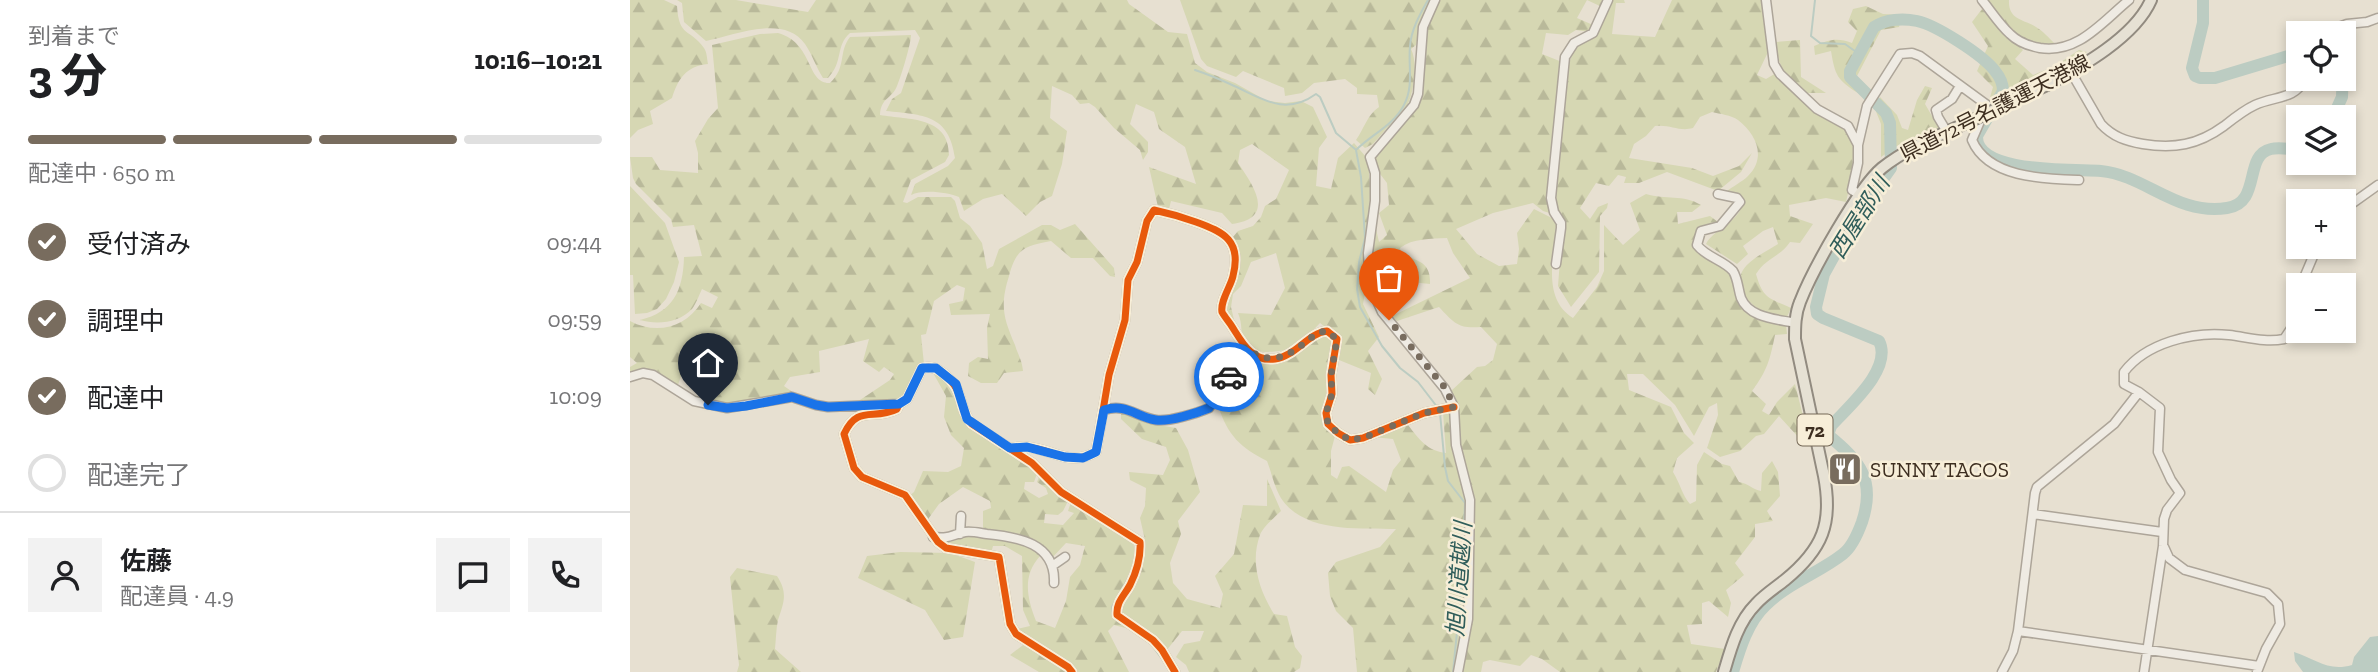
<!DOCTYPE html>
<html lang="ja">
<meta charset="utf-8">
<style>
body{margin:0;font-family:"Zilla Slab","Noto Sans JP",serif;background:#f2f2f2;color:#202124;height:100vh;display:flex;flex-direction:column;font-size:26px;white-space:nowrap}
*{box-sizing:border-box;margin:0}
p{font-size:23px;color:#757577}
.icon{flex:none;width:38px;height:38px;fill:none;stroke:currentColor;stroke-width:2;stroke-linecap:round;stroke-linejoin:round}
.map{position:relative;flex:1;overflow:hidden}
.side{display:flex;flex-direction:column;background:#fff;width:630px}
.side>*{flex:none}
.fabs{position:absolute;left:1656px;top:21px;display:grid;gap:14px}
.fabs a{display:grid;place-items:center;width:70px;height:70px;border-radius:0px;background:#fff;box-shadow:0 4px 10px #0003;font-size:35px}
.pin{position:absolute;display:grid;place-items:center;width:60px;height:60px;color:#fff;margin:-72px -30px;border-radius:50% 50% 50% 0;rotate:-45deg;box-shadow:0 0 7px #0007}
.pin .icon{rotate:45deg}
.courier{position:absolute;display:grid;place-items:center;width:70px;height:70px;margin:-35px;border:5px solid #1a73e8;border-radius:50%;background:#fff;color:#222;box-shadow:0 2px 9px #0007}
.overview em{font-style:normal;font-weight:800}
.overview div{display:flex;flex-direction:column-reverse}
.overview{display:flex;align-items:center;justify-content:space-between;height:119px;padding:0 28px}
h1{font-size:46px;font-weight:800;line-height:52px}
.bar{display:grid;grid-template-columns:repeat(4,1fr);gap:10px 7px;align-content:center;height:84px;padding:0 28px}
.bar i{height:9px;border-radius:5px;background:#e0e0e0}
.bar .selected{background:#786c5e}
.bar p{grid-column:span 4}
.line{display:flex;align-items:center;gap:18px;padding:0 28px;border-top:2px solid #e0e0e0}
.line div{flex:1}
.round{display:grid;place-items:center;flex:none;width:74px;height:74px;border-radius:0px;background:#f2f2f2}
ol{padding:0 28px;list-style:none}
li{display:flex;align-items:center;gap:21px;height:77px}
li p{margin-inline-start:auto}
li .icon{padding:7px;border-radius:50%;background:#786c5e;color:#fff;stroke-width:4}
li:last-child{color:#757577}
li i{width:38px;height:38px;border:4px solid #e0e0e0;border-radius:50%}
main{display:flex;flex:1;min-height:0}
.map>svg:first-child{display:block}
.forest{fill:url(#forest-firs)}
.water{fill:#bcccc2}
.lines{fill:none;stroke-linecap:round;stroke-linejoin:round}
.stream{stroke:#bcccc2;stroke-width:2}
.river{stroke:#bcccc2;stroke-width:12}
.minor-casing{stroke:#ada599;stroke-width:11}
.major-casing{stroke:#928b80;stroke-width:14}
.minor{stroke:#efebe3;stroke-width:8}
.major{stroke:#e6e1d4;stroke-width:10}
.major-bridge-casing{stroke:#928b80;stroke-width:14;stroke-linecap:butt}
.major-bridge{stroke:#e6e1d4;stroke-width:10}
.cycleway-casing{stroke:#f7eed8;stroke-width:11}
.cycleway{stroke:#e8590c;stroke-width:7}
.done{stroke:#786c5e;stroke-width:7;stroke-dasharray:0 12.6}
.route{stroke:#1a73e8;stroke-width:9}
.labels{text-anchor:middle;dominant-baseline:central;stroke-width:5;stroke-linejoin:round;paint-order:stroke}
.shield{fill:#f7eed8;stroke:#756857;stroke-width:2}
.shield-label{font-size:19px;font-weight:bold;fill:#3d2e20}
.street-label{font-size:21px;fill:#3d2e20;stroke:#f7eed8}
.poi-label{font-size:21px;fill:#3d2e20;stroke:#f7eed8;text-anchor:start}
.water-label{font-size:23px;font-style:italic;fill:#2f5d5a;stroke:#f7eed8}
</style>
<main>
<section class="side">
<div class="overview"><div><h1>3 分</h1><p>到着まで</p></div><em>10:16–10:21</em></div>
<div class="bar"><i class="selected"></i><i class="selected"></i><i class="selected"></i><i></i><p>配達中 · 650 m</p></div>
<ol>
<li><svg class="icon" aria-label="check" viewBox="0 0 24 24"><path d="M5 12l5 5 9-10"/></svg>受付済み<p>09:44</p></li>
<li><svg class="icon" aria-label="check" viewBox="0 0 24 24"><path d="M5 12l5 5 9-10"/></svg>調理中<p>09:59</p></li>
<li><svg class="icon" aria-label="check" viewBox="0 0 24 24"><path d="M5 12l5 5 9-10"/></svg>配達中<p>10:09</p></li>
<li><i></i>配達完了</li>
</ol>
<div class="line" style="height:126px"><a class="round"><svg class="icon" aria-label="person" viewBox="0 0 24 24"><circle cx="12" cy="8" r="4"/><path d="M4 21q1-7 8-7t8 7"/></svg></a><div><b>佐藤</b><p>配達員 · 4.9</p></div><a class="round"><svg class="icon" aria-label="chat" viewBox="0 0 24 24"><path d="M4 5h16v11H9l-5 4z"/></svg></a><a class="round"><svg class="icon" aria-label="phone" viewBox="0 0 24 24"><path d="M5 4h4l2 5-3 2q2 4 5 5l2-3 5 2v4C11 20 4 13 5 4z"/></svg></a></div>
</section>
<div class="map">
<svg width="1748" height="672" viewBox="0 0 1748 672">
<defs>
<pattern id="forest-firs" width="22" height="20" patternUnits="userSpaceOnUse" patternTransform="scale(1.75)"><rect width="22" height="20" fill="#d6d7b3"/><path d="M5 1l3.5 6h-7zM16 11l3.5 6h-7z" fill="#b9b99a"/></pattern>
</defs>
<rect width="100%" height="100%" fill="#e7e0d1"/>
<path class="forest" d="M0,0H34L47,6C49,38 60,28 74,48C77,52 77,59 78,64C56,66 48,79 42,98L20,111L23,124L8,130L0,138Z
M47,0H106L178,12L186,0H497L499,4L538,32L557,34L565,63L577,72L605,83L637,101L655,103L671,101L683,107L697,137L689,148L686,186L701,189L708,158L724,143L736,157L739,172L741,194L733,270L736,288L733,304L749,337L738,351L752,379L745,395L738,389L741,373L709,360L712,340L690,323C671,343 667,351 638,352C628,352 619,350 614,340C610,333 613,325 608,313L641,315L655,288L646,253L621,262L611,286L603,294L601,307L606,328C602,322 596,314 596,308C596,303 599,296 601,292C609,273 613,255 603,237L608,231L623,226L631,217L635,206L646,199L659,170L622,144L610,150L608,163C623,185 647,218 602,224L592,213L541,201L539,209L528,207L519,167L566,184L555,147L529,129L524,112L506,104L500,124L518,142V152L513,160L510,150L484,128L465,107L459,103L450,104L442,95L422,86L420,118L437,131L432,164L422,196L410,202L396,216L372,194L353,199L334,211L329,197C318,192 292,189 281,195L285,184L318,166L325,158C319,114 293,115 256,111L262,99L271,93L290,38L285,30L220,33C205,46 214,61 198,78H193C186,67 182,54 175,44C154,14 105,35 76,41L54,22L52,3Z
M550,0H802L790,26L786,45L781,49C788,63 784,90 778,104L743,144L735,148L726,140C734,129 737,115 749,107L747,95L727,94V88L715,79L684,83L672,93L655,96L654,88L613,71L606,77L577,66L571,59Z
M808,0H975L972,7L957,0L947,18L963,25L960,32L946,30L938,35L916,33L912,54L932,62L918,181L919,201L923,214L913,211L903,203L863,213L826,229L847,254L869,266L887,264L889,249L887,233L904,209L926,220L928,224C924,254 911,298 943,318L967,287L974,271V225L993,245L1010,230L1000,203L1016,194C1036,200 1053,194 1071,205L1062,212H1047L1048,224L1080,216L1088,222L1065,238V248L1098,270L1103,277L1110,302L1156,325L1157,334L1145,335C1140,360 1137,371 1122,391L1136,404L1132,411L1139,415L1147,402L1165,384L1179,440L1170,439L1149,416L1134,434L1126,436L1110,451L1090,457L1077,448L1088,415L1087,403L1079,407L1064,436L1045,405L1013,374H997L999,390L1041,407L1054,433L1064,443L1047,458L1043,472C1050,483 1052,495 1060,504L1066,501L1067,465L1074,452L1092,464L1100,466L1109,482C1118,483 1123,490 1131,491L1132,473L1142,461L1148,472L1150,496L1137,511L1143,521L1125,524V537L1105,563L1114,575L1096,590L1101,603L1098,617L1079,601L1072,603V624L1057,625L1061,644L1095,649L1086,672H930L912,659L901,655L890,666L860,660L853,662L851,672H831L842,559L843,496L829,439L827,406L821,391L847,367L855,366L863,360L867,344L851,327C828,329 824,323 809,307L767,321L762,316L840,278L823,253L817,238C801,239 783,238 770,248L771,253C789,262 801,262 800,284L742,278L740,262L746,229L749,242L757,235L749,213L759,205L757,183L747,170L744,159L788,106L796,28Z
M982,0H994L995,3H986L982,34L1025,37L1042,0H1133L1139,50L1127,75L1136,79L1146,73L1159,88L1183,109L1215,128L1224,145L1222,176L1216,202L1196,198L1159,205L1160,216L1183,224L1170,243L1160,242C1150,257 1136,258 1126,274C1133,299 1139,298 1161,308L1157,317C1138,314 1121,310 1113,291C1110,285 1109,276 1113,270C1120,259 1137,251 1148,244L1143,227L1133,231L1113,246L1118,254L1107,264L1076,244C1084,228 1111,222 1113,201L1096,192C1103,186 1112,182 1118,176C1137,157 1126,134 1108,120C1101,115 1090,114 1082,112L1070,117L1063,128C1049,132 1040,124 1025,126L1016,136L1004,144L999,158L1062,168L1083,176L1109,166L1122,153L1111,172L1088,191L1037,172L1009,183H994L996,177L988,175L979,186L966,183L950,208L960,219L968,207L978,203L977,208L970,216L969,272L941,307L928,286L933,220L927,207L924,190L931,149L930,141L937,68L945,48L966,36Z
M1356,0H1379C1378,20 1393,19 1406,27C1413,31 1419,38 1424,43C1396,54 1371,19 1356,0Z
M1236,6L1253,14L1272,15L1269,27L1251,30L1226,78L1234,87L1228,93C1207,80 1205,75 1201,51L1185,55L1184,46C1198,40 1207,37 1222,43L1227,31L1218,22L1223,9Z
M1352,9L1374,34L1393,50L1385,59L1403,75L1425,66L1449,50L1457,52L1426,73L1359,101L1363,87L1347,71L1358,46L1342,22Z
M148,33C184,43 176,84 200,83C217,67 208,52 220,37L281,35C281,44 271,77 267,86C262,99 251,97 250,115C279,120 319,116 319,155L315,162L281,180L273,202L277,203L288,197H321L325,201L330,218L340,226L352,243L357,269L363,266L369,249L412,225H421L430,230L445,224L484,268L485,277L480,276L463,258H441L421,241C394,246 386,249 379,276C370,305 373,317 385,345C388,355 392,360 393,371L374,373L367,383H351L338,376L339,363L348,357L358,359L357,328L360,314L321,315L319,304L333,301L335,288L327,285L304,301L296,334L291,335L294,364L288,366L274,397L269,400L227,402L260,380L264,374L254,367L249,372L233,361L239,339L189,351L190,372L160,377L154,386L164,393C137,399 109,410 81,402L86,376L52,373L48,385C32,376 19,369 0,372V367L7,363L0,357V321C26,335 55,328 71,303L82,308L88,297L72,289C69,295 66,304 62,309C49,323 27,325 10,320C43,312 53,291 54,257L72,256L64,225L43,227L41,219L6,184L3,178L0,157H22L30,170L68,173V153L65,141L78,119L88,108L82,45L130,34Z
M1170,40L1171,77L1196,93H1174C1156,75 1148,69 1146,42Z
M1295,86L1302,88L1295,104L1309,128L1273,142L1251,157V124L1245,109L1250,97L1267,115L1272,128L1278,130L1287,100Z
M0,186L35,223L49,262L44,282L36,299L27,309L17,313L5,314L3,275H0Z
M697,335L704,340L699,395L692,413L695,426L705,436L701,451V475L707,479L712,467L719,466L756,492L763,470L771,460L763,439L742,437L778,425C789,439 797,451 816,453L813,412H820V434L836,498V571L826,672H727L723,628L706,611L700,596L698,573L706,562L750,547L766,529C730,528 677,533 653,501C645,490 642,474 637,461C611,448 597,435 588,405L604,380L610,362L618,355C641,367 659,362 679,346C685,341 689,336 697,335Z
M302,371L323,385L335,424L408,471L404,482H395L394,489L409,498L418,494L416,488L407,482L410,474L439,499L433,511L428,515L415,514L414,523L433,525L444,513L438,511L440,505L444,503L503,538L504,548L508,556L498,584L485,605L503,630L484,625L478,631L499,672H447L398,639L387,629L400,626L393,610L392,556L375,546H363L361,553L319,546L307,540L336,535L374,538L404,546L410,556C392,576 397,598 406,621L425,628L436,601L440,577L450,565L455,546L436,543L420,560C402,533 383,533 353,532V511L361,508L360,501L333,487L309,504L296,522L279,496L284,492L293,471L318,472L331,466L334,448L321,435L314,417L316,396Z
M491,412L528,425L546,428L558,450L570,492L548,521L551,534L540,563L543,583L557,599L590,608L593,594L585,576L604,554L613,505L637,506V479L651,511C645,517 633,527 630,535C620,562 629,590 644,614L657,616L665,647L672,656L670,668L664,672H559L556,665L546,657L554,644L570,641L574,631H552L536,651L491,615L490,608L510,576L514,557L515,540L510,518L515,506L516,488L500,480L499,472L533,475L540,460L536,447L512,439L491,419Z
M270,552L320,553L345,562L333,637L314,640L295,610L228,578L237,556Z
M107,568L147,576C158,593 154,602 148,620C146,629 146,639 145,649L171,672H107L109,665L100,577Z
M393,645L434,669L437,672H409L380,655Z"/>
<path class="water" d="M1748,636V672H1673L1665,661L1664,652C1686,659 1698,672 1722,665L1724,657L1740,637Z"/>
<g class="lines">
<path class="stream" d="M798,0C790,14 781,30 780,46C778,66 784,86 774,105C763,126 742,134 726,150L731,177L735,238L729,262L727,289L730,307L752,346L770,368L788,382L808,408
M1185,0L1181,36L1190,43L1215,44L1229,54
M565,70C577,74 589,79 600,84C632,98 654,117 686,94L690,97L706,133L725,149
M810,413L815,467L818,481L835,503L832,582L823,672
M483,613L482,607L502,571
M488,620L521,644L535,663"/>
<path class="river" d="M1573,0V23L1562,68L1565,76L1570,78H1585L1668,53
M1703,117L1712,97L1713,62
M1103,672C1110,648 1118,622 1136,605C1158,583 1189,573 1213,554C1222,547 1228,533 1232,522C1246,480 1230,461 1198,435L1201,426C1219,406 1263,369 1249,341L1193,318L1187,314L1186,307L1194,274L1224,220L1261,168L1260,123L1256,113L1220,77V71L1244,27C1256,19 1273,18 1287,21C1306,25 1353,55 1365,71C1370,77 1373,84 1373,91L1347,136C1345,174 1444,169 1471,171C1515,175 1547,216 1597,208C1632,203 1613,155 1641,149C1649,147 1660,149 1668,150"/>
<g class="minor-casing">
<path id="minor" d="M805,0L793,27L788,94L784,105L740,157L745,173V201L738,253L740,285L752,312L815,389L824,407L826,445L840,500L838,619L828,672
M1136,0L1144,64L1150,74L1187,109L1218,126L1228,145V163L1222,190L1230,195
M1352,0C1361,11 1369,24 1380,34C1388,42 1399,46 1410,48C1448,54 1472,22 1499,0
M1693,33L1717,24L1737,22L1748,18
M1441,72L1471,124C1483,137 1496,141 1513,144C1544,149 1568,145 1594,126C1604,118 1614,110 1625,105C1644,96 1665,100 1675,79
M1317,132L1308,117L1306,110L1322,99L1330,86
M1228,145L1237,106L1270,54L1282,53L1290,56L1357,105L1342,140C1358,178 1414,179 1449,180
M1088,194L1107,198L1110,202L1090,226L1071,231L1067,245C1076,257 1093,260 1103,271C1108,279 1108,289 1111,298C1119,318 1147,319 1165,323
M1713,210L1748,185
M926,264L931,228V223L924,212L921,198L935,57L944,43L963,33L978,0
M1671,285L1687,247
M0,377L13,373L23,375L64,401L97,408L162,397L186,405L198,407L269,404
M474,410C496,403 506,417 526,420C538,422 568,413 579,408L600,376L603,355L612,346
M380,448C385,448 391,446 396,447C424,449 438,467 466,452L479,375L495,320L498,280L507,262L517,221L524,210C538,213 552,217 566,222C594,232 612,241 603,276C601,286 590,301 592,312C594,316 599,322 601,325C612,342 621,362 645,359C666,356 678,333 697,331L707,339L701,375L702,394L696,413L698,424L708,433L720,440L733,438L794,413L824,407
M1403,514L1532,532
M330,534L331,516
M303,537C321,539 320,535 335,532C342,531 350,533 357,534C388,537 426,543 424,583
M1534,547L1539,558L1555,570L1637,593L1648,604L1650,624L1636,649L1627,672
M422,566L435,557
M1388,631L1629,666
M442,672L438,667L386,634L380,624L369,557L316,548L308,542L275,495L232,477L224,468L214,434C228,404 243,421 267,409L269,404L277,399L292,368C302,366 306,368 314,374C336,392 327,408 342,424L402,463L431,492L510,542C511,557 507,571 500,585C494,596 486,602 487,615L523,640L532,650L545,672
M1372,672L1383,651L1388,631L1405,493L1407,487L1484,424L1509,392
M1514,672L1533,546L1534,519L1537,510L1550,493L1541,480L1528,452L1530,408L1509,392L1494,384V372C1516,343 1563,331 1599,335C1617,337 1635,343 1654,339L1662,327L1668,295"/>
</g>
<g class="major-casing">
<path id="major" d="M1417,85C1451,67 1505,37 1521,0
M1094,672C1101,648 1108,622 1126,604C1134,595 1145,588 1155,580C1193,549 1203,523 1194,476L1165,339C1165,327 1165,314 1170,302C1182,271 1228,188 1252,168C1278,147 1313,134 1343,120"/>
</g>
<use href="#minor" class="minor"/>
<use href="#major" class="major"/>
<g class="major-bridge-casing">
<path id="major-bridge" d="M1343,120L1417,85"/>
</g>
<use href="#major-bridge" class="major-bridge"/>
<g class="cycleway-casing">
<path id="cycleway" d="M380,448C385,448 391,446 396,447C424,449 438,467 466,452L479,375L495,320L498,280L507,262L517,221L524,210C538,213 552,217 566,222C594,232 612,241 603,276C601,286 590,301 592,312C594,316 599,322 601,325C612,342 621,362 645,359C666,356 678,333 697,331L707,339L701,375L702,394L696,413L698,424L708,433L720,440L733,438L794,413L824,407
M442,672L438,667L386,634L380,624L369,557L316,548L308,542L275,495L232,477L224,468L214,434C228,404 243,421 267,409L269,404L277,399L292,368C302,366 306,368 314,374C336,392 327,408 342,424L402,463L431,492L510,542C511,557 507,571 500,585C494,596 486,602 487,615L523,640L532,650L545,672"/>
</g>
<use href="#cycleway" class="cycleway"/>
</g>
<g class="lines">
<path class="done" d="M599,377L603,355L612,346C636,363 650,362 673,344C681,338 686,332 697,331L707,339L701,375L702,394L696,413L698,424L708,433L720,440L733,438L794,413L824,407L816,389L759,320"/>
<path class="route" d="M78,405L97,408L116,406L162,397L186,405L198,407L269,404L277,399L292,368H306L326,384L337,419L380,448L397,447L435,457L453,458L466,452L474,410C497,403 506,417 526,420C539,422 567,413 579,408L599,377"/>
</g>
<defs>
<g id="restaurant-square" transform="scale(1.75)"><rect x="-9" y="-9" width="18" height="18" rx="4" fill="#786c5e" stroke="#f7eed8"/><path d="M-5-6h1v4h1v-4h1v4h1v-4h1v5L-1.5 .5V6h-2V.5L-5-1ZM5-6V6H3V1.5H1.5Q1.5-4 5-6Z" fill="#fff"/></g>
</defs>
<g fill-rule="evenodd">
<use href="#restaurant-square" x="1215" y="469"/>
</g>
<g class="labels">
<rect class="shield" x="1167.5" y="414.5" width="35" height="31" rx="5"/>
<g class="shield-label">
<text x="1185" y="430">72</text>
</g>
<g class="street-label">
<text transform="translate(1365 108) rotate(-27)">県道72号名護運天港線</text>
</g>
<g class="poi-label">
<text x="1240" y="469">SUNNY TACOS</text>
</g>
<g class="water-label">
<text transform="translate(1229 217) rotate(-58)">西屋部川</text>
<text transform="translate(829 579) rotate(-86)">旭川道越川</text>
</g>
</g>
</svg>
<div class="fabs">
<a><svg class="icon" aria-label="locate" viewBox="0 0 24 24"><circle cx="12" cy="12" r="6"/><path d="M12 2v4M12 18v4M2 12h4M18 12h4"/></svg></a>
<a><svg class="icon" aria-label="layers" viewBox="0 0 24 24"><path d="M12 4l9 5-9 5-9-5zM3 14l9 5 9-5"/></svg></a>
<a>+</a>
<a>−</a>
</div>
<div class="pin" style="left:759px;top:320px;background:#ea580c"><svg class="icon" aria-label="bag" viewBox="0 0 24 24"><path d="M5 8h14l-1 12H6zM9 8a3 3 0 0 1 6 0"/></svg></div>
<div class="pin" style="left:78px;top:405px;background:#1f2937"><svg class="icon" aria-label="home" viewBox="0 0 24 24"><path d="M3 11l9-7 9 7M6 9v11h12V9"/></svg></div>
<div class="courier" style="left:599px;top:377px"><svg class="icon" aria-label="car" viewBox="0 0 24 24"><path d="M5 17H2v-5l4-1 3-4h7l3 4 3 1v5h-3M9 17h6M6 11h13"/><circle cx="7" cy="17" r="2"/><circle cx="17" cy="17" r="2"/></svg></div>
</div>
</main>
